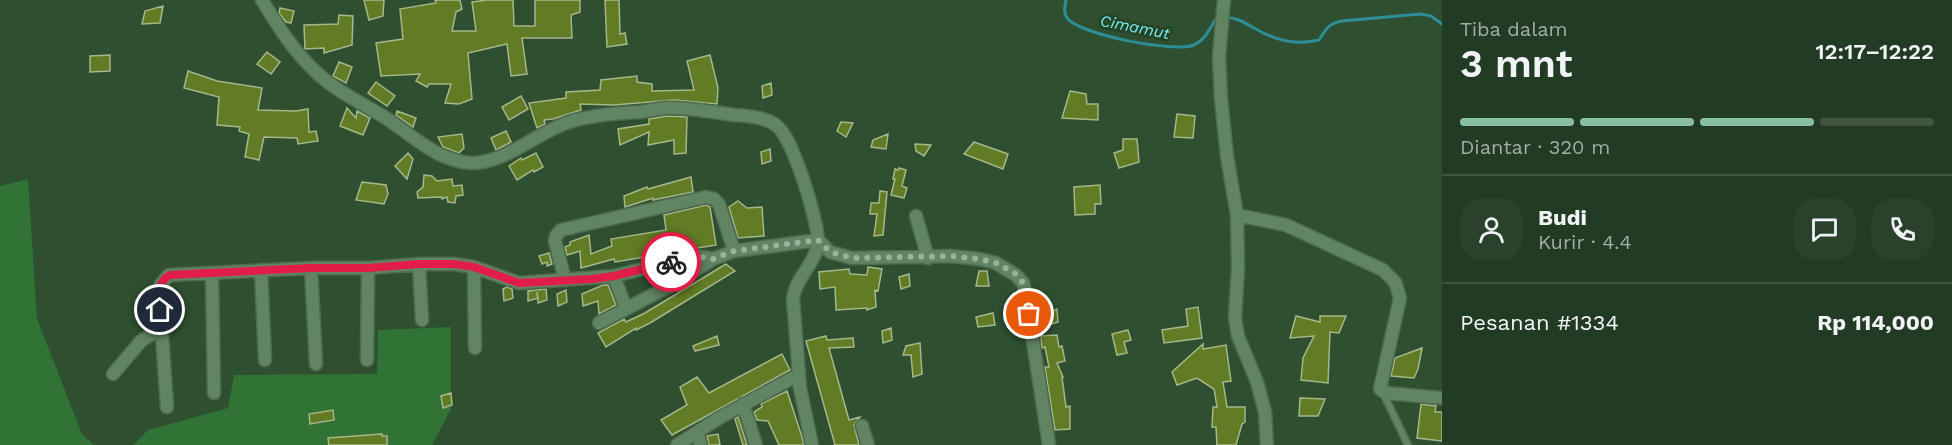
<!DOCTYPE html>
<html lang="id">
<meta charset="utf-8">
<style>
body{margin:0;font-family:"Work Sans",sans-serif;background:#2a422c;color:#f1f3f6;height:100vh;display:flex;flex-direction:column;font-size:22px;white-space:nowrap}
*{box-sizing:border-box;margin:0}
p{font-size:20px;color:#a2ada6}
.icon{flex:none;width:33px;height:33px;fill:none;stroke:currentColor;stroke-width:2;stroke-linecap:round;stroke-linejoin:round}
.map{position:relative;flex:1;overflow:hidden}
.sheet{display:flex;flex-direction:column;background:#223b24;width:510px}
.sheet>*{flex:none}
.pin{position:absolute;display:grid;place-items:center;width:51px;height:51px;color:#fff;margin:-26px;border:3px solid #fff;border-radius:50%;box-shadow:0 2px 6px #0007}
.courier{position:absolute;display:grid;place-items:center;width:60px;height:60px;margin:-30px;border:4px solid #e11d48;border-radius:50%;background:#fff;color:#222;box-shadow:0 2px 8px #0007}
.overview em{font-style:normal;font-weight:600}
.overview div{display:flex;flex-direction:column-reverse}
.overview{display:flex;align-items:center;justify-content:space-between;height:102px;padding:0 18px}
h1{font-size:39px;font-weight:600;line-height:45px}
.bar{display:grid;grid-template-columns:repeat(4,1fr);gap:9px 6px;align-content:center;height:72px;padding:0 18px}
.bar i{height:8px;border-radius:4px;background:#3f5541}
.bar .active{background:#8abfa5}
.bar p{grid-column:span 4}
.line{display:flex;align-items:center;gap:15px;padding:0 18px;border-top:2px solid #3f5541}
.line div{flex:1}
.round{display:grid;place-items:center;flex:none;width:63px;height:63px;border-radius:24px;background:#2a422c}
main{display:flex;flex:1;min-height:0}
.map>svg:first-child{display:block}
.green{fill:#307335}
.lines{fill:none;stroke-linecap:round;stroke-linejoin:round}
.stream{stroke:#2e8e98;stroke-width:3}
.building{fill:#617c25;stroke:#a6b78a;stroke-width:1.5}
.lane-casing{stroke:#4e6a4f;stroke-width:9}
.street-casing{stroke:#4e6a4f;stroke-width:15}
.lane{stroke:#618462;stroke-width:6}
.street{stroke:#618462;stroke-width:12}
.done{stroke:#9ab29b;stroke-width:6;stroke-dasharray:0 10.8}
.route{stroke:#e11d48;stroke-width:8}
.labels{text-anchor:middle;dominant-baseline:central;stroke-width:5;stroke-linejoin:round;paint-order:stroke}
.water-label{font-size:16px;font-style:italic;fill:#78ebf8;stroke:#244425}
</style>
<main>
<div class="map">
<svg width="1442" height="445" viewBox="0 0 1442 445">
<rect width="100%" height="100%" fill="#2e4f30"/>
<path class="green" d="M28,179L37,319L82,434L94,445H0V186Z
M451,327V409L432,445H133L148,430L228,408L234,375L377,374L378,330Z"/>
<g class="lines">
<path class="stream" d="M1066,0C1065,6 1063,13 1067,18C1080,35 1175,53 1194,45C1205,40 1209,30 1215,20H1218
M1225,18C1240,16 1254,30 1268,35C1285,43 1301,44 1319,40C1326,29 1329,23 1342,21L1420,14L1431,16L1442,24"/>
</g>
<path class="building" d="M364,0H384L383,16L369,20Z
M435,0H460L462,9L456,12L452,31H476L472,2L487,0H513L514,26H535V0H580V12L571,15L572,38H522L527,74L511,76L507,44L468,53L472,99L459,104L445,103L451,84H429L427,87L416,81L420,74L381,76L376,43L403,39L400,9L436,3Z
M605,0H619L620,34L625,33L627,44L607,47Z
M163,6L160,23L142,24L145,11Z
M280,8L294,11L291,23L286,22L279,13Z
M339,15L353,16L352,45L324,53V48L305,49L304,25L338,24Z
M267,52L280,62L271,74L257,64Z
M110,55V71L90,72V56Z
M710,55L718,88L717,104L674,100L614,105L580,104L581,110L553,119L544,120L545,124L537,128L529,103L566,98V92L600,90L601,80L637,76V82L652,84V91L694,90L687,61Z
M339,62L352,67L346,83L333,76Z
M188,71L217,81L262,88L258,110L296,111L308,109L309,132L316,131L318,141L298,144L297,138L264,137L259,160L245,157L249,134L239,131L240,127L217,125L219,97L184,88Z
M376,82L395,96L387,106L368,93Z
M771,83L772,95L763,98L762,86Z
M1070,91L1086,94L1087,104H1098V120L1062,118Z
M521,96L528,109L509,120L502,107Z
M347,108L356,118L357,111L370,118L363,135L340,126Z
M397,111L416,118L413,127L396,115Z
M1177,114L1195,116L1193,138L1174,137Z
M667,116L687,117L686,153L674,154V140L648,145L649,132L620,145L618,129L649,124V119Z
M841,122L853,123L846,137L837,131Z
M506,131L511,142L496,150L491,138Z
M462,134L464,148L459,153L443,147L438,137Z
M888,134L886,149L871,147L873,140Z
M1123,139H1137L1139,162L1119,168L1114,153L1123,150Z
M974,142L1008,154L1003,169L964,154Z
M915,144L931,145L924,156L916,151Z
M770,149L771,161L762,164L761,152Z
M408,153L413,159L407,179L395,166Z
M536,153L543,167L534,172L533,170L517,180L509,166L521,158L522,160Z
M899,168L906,170L902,186L907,188L904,198L891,195L895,179H893L895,169L898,170Z
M424,175L432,176L437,181L452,179L453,186L462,185L463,195L456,196L455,203L448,202L447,197L442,199V197L418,198L417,192L423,187Z
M691,177L693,192L653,200V198L625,207L624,196L647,187L648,189Z
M362,182L386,185L388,194L384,204L356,200Z
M1100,185L1101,204H1095V214L1075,215L1074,187Z
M880,191L887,192L883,235L874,236L877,214H870L871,203H879Z
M738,201L747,208L762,207L764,236L738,238L729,207Z
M706,205L710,207L716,245L615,262L614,259L581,268L580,251L567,255L565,247L570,245V242L589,235L591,254L612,246L611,239L666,230L664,215Z
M549,253L552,264L547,266V262L542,264L539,256Z
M726,264L735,271L650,323L636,330V328L606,347L598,333L624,319L626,322L645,313Z
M868,267L882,269L878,291L875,290L876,307L867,310V308L836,310L835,287L820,289L819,272L849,269L850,274L867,275Z
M979,271H987L989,286H976Z
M909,274L910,286L901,289L899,277Z
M603,285H608L616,305L599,314L598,301L583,306L582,294Z
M507,287L512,289L513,298L504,301L503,289Z
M546,289L547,300L538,303L537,292L538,298L528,301V291Z
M566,290L567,302L558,306L557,294Z
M1198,307L1202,338L1164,343L1162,330L1188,326L1186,309Z
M1057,309L1058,322L1049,325L1048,313Z
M993,313L995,325L978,327L976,317Z
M1296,316L1320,322V316H1346L1339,333L1330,332L1328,383L1301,380L1303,358L1314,336L1290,338Z
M891,328L892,340L883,343L882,331Z
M1128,330L1131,340L1124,342L1127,353L1117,355L1112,334Z
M1057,335L1059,347L1062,346L1065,361L1057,363L1063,377H1062L1066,407L1070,406V429L1055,430L1045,367H1049L1045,347L1042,348L1041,339V336Z
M717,336L719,345L695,351L693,346Z
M826,336L827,340L853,338L854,347L829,348L849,420L860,417L854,425L859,445H835L806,341Z
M920,343L922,374L913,377L911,355H903L906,346Z
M1203,344V349L1226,345L1231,381L1223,382L1227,407H1245V422L1242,424L1236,445H1217L1216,427H1212L1213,407H1217L1214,389L1197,378L1177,385L1172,372Z
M1422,348L1418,369L1414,378L1391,376L1395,358Z
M782,354L790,370L703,418L672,435L661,420L687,405L680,387L697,377L709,393Z
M787,391L802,437L804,445H779L768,421L757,420L754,412L762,407L761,404Z
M451,393L452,405L443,408L441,396Z
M1300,398L1325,399L1318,416H1299Z
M1421,404L1436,406L1435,412H1442V441L1417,438Z
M333,410L334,420L310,424L309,414Z
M738,417L747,445H743L735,419Z
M382,434V436H387V445H329L328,438Z
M718,434L720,445H709L707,436Z"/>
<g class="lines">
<g class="lane-casing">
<path id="lane" d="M1383,393L1408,445"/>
</g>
<g class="street-casing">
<path id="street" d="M262,0C277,25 294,52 316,72C335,90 359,102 381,115C401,127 420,145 441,155C451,159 461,163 472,163C507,163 538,131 572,121C594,115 616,113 639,112C648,111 657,109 666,108C688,107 712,112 734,115C748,116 766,117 777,126C793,138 818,221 818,241C817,263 796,276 793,298L800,388L812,445
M1224,0L1219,57L1221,99L1227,156L1237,215L1238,268L1235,318L1238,336L1257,382L1265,412L1267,445
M1237,215L1286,225L1383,270L1395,282L1400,298L1380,389L1386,393L1442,398
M916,216L928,258
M419,264L422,320
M474,267L475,348
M311,268L316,364
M261,270L265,360
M212,273L214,393
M614,276L626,309
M565,280L555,241L556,236L561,230L706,197L714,199L719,204L734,251
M599,323L677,282L713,259L734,251L818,240L830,252L852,258L951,256L979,259L996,263L1016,275L1023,283L1028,300L1031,329L1049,445
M367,360L368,268
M113,374L141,341L161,328
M743,404L756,445
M167,407L159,291L161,284L169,275L311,268H368L419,264H454L474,267L519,283L614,276L696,256L713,259
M862,426L868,445
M697,432L701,445
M677,445L719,418L798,375"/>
</g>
<use href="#lane" class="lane"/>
<use href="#street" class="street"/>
</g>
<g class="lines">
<path class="done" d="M671,262L696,256L713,259L734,251L818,240L830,252L852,258L951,256L979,259L996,263L1016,274L1023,283L1028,300L1029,314"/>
<path class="route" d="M160,310C159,296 156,283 170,275L311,268H368L419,264H454L474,267L519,283L592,279L614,276L671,262"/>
</g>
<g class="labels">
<g class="water-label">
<text transform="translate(1135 27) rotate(11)">Cimamut</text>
</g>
</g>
</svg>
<div class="pin" style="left:1029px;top:314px;background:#ea580c"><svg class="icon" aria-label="bag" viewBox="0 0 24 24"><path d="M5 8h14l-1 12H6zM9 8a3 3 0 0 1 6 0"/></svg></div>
<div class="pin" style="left:160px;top:310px;background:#1f2937"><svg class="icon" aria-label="home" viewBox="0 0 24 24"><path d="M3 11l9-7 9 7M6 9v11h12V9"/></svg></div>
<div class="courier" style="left:671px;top:262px"><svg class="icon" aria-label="bike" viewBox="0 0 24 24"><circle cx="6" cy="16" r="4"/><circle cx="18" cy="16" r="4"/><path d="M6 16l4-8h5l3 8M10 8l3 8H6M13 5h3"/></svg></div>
</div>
<section class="sheet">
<div class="overview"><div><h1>3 mnt</h1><p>Tiba dalam</p></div><em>12:17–12:22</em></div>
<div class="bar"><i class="active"></i><i class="active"></i><i class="active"></i><i></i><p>Diantar · 320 m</p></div>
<div class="line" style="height:108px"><a class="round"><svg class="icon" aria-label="person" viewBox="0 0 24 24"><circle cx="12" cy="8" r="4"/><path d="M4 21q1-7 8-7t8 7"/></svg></a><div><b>Budi</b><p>Kurir · 4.4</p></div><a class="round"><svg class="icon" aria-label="chat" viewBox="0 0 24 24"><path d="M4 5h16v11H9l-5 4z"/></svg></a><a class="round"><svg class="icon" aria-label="phone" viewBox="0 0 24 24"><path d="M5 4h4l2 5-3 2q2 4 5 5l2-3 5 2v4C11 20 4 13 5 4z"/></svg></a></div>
<div class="line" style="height:78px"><div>Pesanan #1334</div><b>Rp 114,000</b></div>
</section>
</main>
